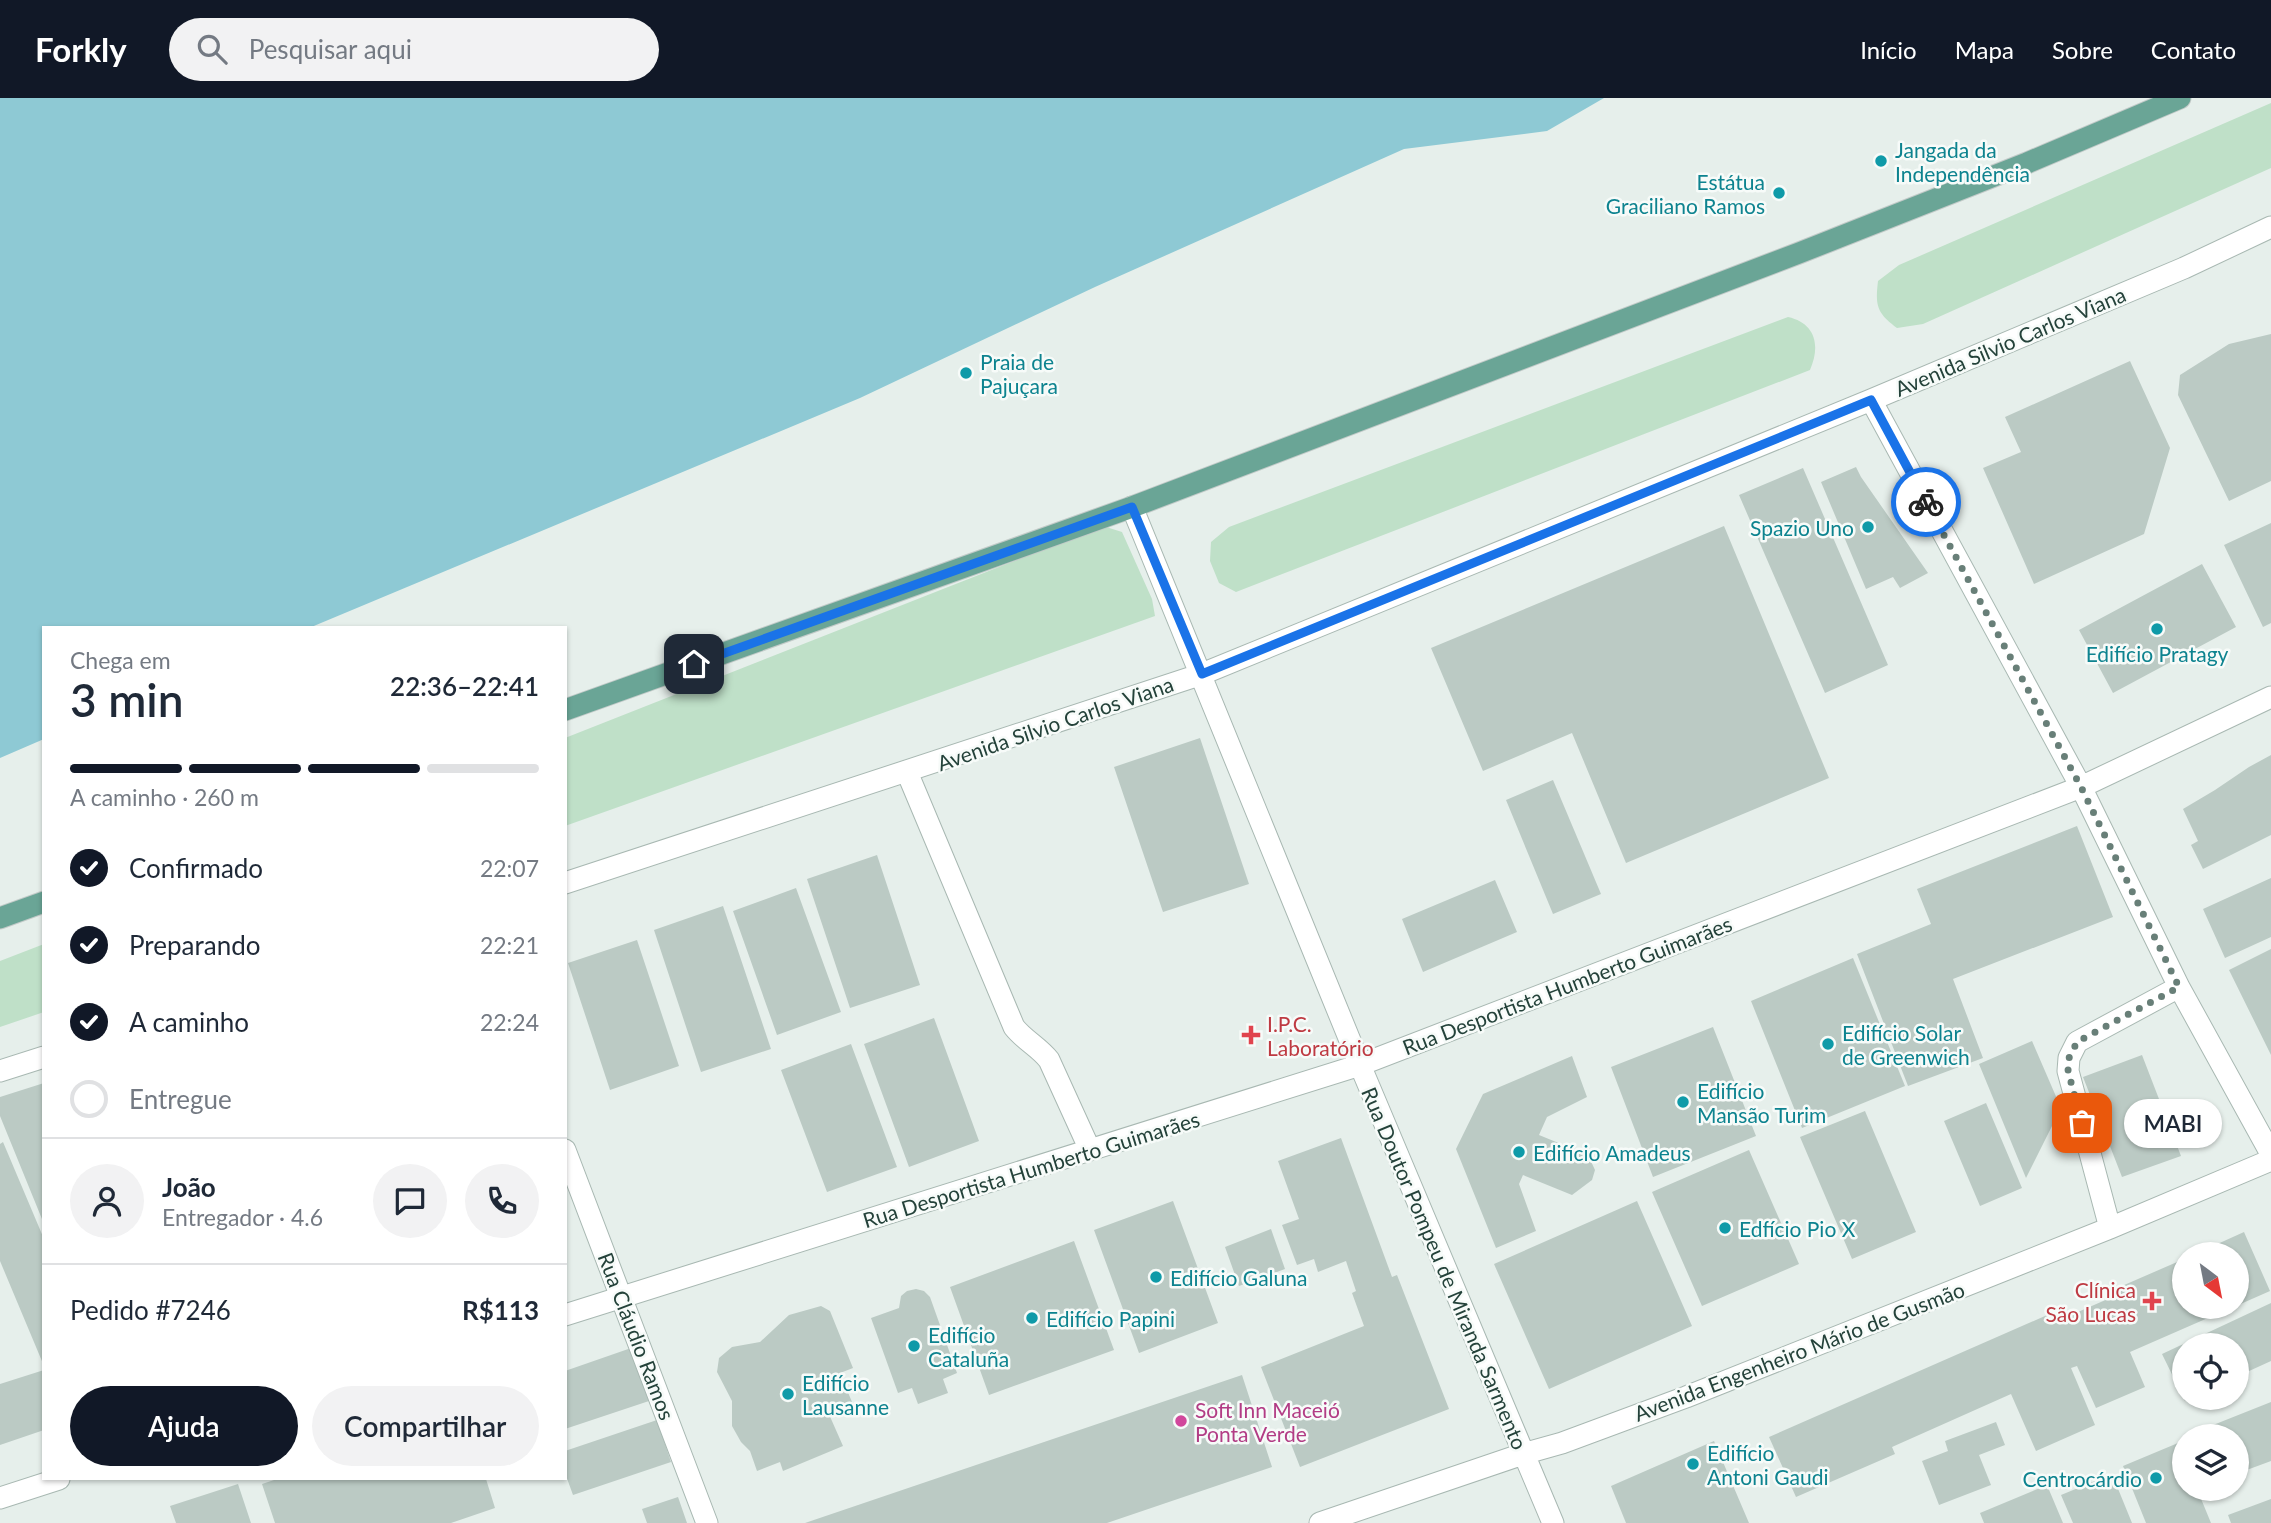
<!DOCTYPE html>
<html lang="pt">
<meta charset="utf-8">
<style>
body{margin:0;font-family:Lato,sans-serif;background:#f2f2f3;color:#1f2937;height:100vh;display:flex;flex-direction:column;font-size:26px;white-space:nowrap}
*{box-sizing:border-box;margin:0}
p{font-size:23px;color:#747a83}
.icon{flex:none;width:38px;height:38px;fill:none;stroke:currentColor;stroke-width:2;stroke-linecap:round;stroke-linejoin:round}
.map{position:relative;flex:1;overflow:hidden}
.panel{position:absolute;left:42px;top:528px;width:525px;height:854px;display:flex;flex-direction:column;background:#fff;border-radius:0px;box-shadow:0 2px 5px #0004}
.panel>*{flex:none}
.needle{width:46px;rotate:148deg}
.controls{position:absolute;left:2172px;top:1144px;display:grid;gap:14px}
.controls a{display:grid;place-items:center;width:77px;height:77px;border-radius:50%;background:#fff;box-shadow:0 2px 5px #0004;font-size:35px}
.pin{position:absolute;display:grid;place-items:center;width:60px;height:60px;color:#fff;margin:-30px;border-radius:14px;box-shadow:0 4px 10px #0006}
.courier{position:absolute;display:grid;place-items:center;width:70px;height:70px;margin:-35px;border:5px solid #1a73e8;border-radius:50%;background:#fff;color:#222;box-shadow:0 2px 9px #0007}
.bubble{position:absolute;height:49px;border-radius:24px;background:#fff;box-shadow:0 2px 5px #0004;font-size:23px;font-weight:600;line-height:49px;text-align:center}
.headline em{font-style:normal;font-weight:600}
.headline div{display:flex;flex-direction:column-reverse}
.headline{display:flex;align-items:center;justify-content:space-between;height:119px;padding:0 28px}
h1{font-size:46px;font-weight:600;line-height:52px}
.bar{display:grid;grid-template-columns:repeat(4,1fr);gap:10px 7px;align-content:center;height:84px;padding:0 28px}
.bar i{height:9px;border-radius:5px;background:#e0e1e3}
.bar .on{background:#111827}
.bar p{grid-column:span 4}
.line{display:flex;align-items:center;gap:18px;padding:0 28px;border-top:2px solid #e0e1e3}
.line div{flex:1}
.round{display:grid;place-items:center;flex:none;width:74px;height:74px;border-radius:37px;background:#f2f2f3}
ol{padding:0 28px;list-style:none}
li{display:flex;align-items:center;gap:21px;height:77px}
li p{margin-inline-start:auto}
li .icon{padding:7px;border-radius:50%;background:#111827;color:#fff;stroke-width:4}
li:last-child{color:#747a83}
li i{width:38px;height:38px;border:4px solid #e0e1e3;border-radius:50%}
.cta{display:flex;gap:14px;margin-top:auto;padding:14px 28px}
.cta a{flex:1;height:80px;border-radius:42px;background:#111827;color:#fff;font-size:28px;font-weight:600;line-height:80px;text-align:center}
.cta a+a{background:#f2f2f3;color:#1f2937}
header{display:flex;align-items:center;gap:42px;box-sizing:border-box;height:98px;padding:0 35px;background:#111827;color:#fff}
header strong{font-size:33px}
nav{display:flex;gap:38px;margin-inline-start:auto;font-size:24px}
.search{width:490px;height:63px;background:#f2f2f3;display:flex;align-items:center;gap:18px;box-sizing:border-box;padding:0 24px;border-radius:38px;color:#747a83;font-size:26px}
.map>svg:first-child{display:block}
.green{fill:#bfe0c8}
.water{fill:#8ec9d4}
.building{fill:#bbcac4}
.lines{fill:none;stroke-linecap:round;stroke-linejoin:round}
.minor-casing{stroke:#a8b8b2;stroke-width:23}
.major-casing{stroke:#c2cac8;stroke-width:23}
.minor{stroke:#fff;stroke-width:21}
.major{stroke:#6aa596;stroke-width:21}
.done{stroke:#687f78;stroke-width:7;stroke-dasharray:0 12.6}
.route{stroke:#1a73e8;stroke-width:9}
.culture-dot{fill:#0f9aa8;stroke:#f7fbf9;stroke-width:2.5}
.health-dot{fill:#e0444e;stroke:#f7fbf9;stroke-width:2.5}
.hotel-dot{fill:#d1479c;stroke:#f7fbf9;stroke-width:2.5}
.labels{text-anchor:middle;dominant-baseline:central;stroke-width:5;stroke-linejoin:round;paint-order:stroke}
.culture-label{font-size:21px;fill:#0d838f;stroke:#f7fbf9;text-anchor:start}
.street-label{font-size:21px;fill:#24423a;stroke:#f7fbf9}
.health-label{font-size:21px;fill:#be3a42;stroke:#f7fbf9;text-anchor:start}
.hotel-label{font-size:21px;fill:#b23c85;stroke:#f7fbf9;text-anchor:start}
</style>
<header>
<strong>Forkly</strong>
<div class="search"><svg class="icon" aria-label="search" viewBox="0 0 24 24"><circle cx="10" cy="10" r="6"/><path d="M15 15l6 6"/></svg>Pesquisar aqui</div>
<nav><a>Início</a><a>Mapa</a><a>Sobre</a><a>Contato</a></nav>
</header>
<div class="map">
<svg width="2271" height="1425" viewBox="0 0 2271 1425">
<rect width="100%" height="100%" fill="#e6efeb"/>
<path class="green" d="M2271,5V70L1923,226L1897,230C1877,215 1875,208 1878,183L1899,167Z
M1788,219C1815,225 1821,247 1810,272L1236,494L1219,485L1210,463L1211,444L1229,429Z
M1103,428L1122,434L1152,501L1155,518L565,728V640Z
M44,846V914L0,929V863Z"/>
<path class="water" d="M0,0H1604L1547,33L1404,51L1095,189L860,300L309,530H44V641L0,660Z"/>
<path class="building" d="M2271,236V383L2229,403L2178,297L2180,277L2229,246Z
M2130,263L2170,350L2144,436L2034,486L1983,370L2021,354L2005,319Z
M1856,369L1861,379L1928,475L1900,490L1893,479L1866,491L1821,384Z
M1803,370L1888,567L1825,595L1739,397Z
M2271,425V525L2263,529L2224,447Z
M1724,428L1829,680L1626,765L1572,635L1483,673L1431,550Z
M2202,466L2236,529L2113,595L2079,532Z
M1200,640L1249,786L1163,814L1114,669Z
M2271,657V737L2203,771L2191,747L2198,743L2183,711L2215,692L2249,669Z
M1553,682L1601,796L1553,816L1506,702Z
M2077,728L2113,819L1953,881L1983,960L1908,988L1857,856L1931,826L1917,791Z
M877,757L920,887L850,910L807,781Z
M2271,780V839L2225,860L2203,811Z
M1495,782L1517,834L1423,874L1402,821Z
M796,790L841,914L777,937L733,813Z
M723,808L771,951L701,974L654,832Z
M637,842L679,968L610,992L568,865Z
M2271,851V957L2229,872Z
M1853,860L1905,988L1802,1030L1751,903Z
M934,920L979,1043L909,1069L864,946Z
M1713,929L1756,1038L1653,1079L1611,969Z
M2032,943L2061,1010L2026,1080L1979,966Z
M851,946L897,1069L827,1094L781,972Z
M2142,957L2181,1058L2122,1079L2083,979Z
M1572,958L1587,999L1547,1019L1539,1037L1588,1057L1595,1072L1592,1082L1572,1097L1523,1077L1519,1086L1536,1133L1496,1150L1456,1051L1483,996Z
M44,985V1126L0,1018V999Z
M1986,1005L2022,1090L1980,1108L1944,1023Z
M1865,1013L1916,1134L1852,1161L1800,1039Z
M1341,1040L1392,1179L1397,1177L1449,1311L1300,1369L1261,1269L1364,1228L1352,1195L1356,1193L1346,1163L1318,1174L1314,1161L1297,1167L1282,1127L1299,1121L1278,1063Z
M3,1044L44,1141V1268L0,1163V1046Z
M1749,1052L1799,1166L1702,1208L1652,1094Z
M1173,1103L1218,1225L1139,1255L1094,1132Z
M1637,1103L1692,1228L1549,1291L1494,1166Z
M1271,1131L1285,1171L1239,1188L1225,1149Z
M2244,1134L2270,1193L2236,1208V1157H2193Z
M1074,1143L1114,1252L989,1297L950,1189Z
M2184,1161V1209H2233L2130,1254L2145,1289L2096,1310L2077,1268L2071,1270L2095,1327L2036,1353L2011,1296L1892,1349L1895,1356L1796,1399L1769,1339L2054,1214L2058,1223L2071,1217L2117,1197L2115,1191Z
M916,1191L924,1193L930,1199L957,1275L943,1281L948,1295L918,1306L912,1290L898,1295L871,1220L899,1210L901,1198L907,1193Z
M2271,1205V1263L2236,1279V1248H2184V1300H2191L2185,1303L2162,1256Z
M821,1208L830,1213L853,1270L840,1275L852,1304L828,1314L843,1348L783,1373L780,1364L757,1373L750,1353L741,1344L732,1328V1303L717,1274L719,1260L732,1249L760,1244L789,1217Z
M634,1249L652,1302L565,1331V1273Z
M44,1272V1332L0,1347V1286Z
M1242,1277L1272,1369L1107,1425H805Z
M2271,1304V1363L2236,1376V1339H2195L2193,1335Z
M657,1322L671,1364L573,1397L565,1375V1353Z
M1996,1324L2005,1347L1979,1357L1991,1387L1939,1407L1922,1363L1948,1353L1945,1343Z
M1714,1343L1749,1425H1626L1611,1388Z
M2178,1345L2184,1360V1391H2197L2211,1425H2146L2123,1368Z
M2112,1376L2132,1425H2073L2061,1397Z
M277,1381H486L495,1410L451,1425H275L262,1386Z
M238,1386L251,1425H176L170,1408Z
M2047,1387L2063,1425H1984L1980,1415Z
M678,1399L687,1425H647L642,1411Z
M2271,1401V1425H2231L2228,1417Z"/>
<g class="lines">
<g class="minor-casing">
<path id="minor" d="M1871,302L2081,689L2179,889L2271,1056
M1132,409L1360,967L1553,1425
M907,674L1014,929C1024,942 1039,949 1049,962L1090,1052
M565,785L1202,576L1871,302L2184,170L2271,129
M0,973L44,959
M565,1052L707,1425
M2110,1130L2068,973L2069,960L2077,944L2179,889
M565,1217L1360,967L2081,689L2271,599
M0,1400L59,1381
M1320,1425L1523,1356L1562,1345L1686,1299L2110,1130L2271,1062"/>
</g>
<g class="major-casing">
<path id="major" d="M565,612L1132,409L1799,155L2027,65L2180,0
M0,820L44,804"/>
</g>
<use href="#minor" class="minor"/>
<use href="#major" class="major"/>
</g>
<g class="lines">
<path class="done" d="M1926,404L2081,689L2179,889L2077,944L2069,960L2068,973L2082,1025"/>
<path class="route" d="M694,566L1132,409L1202,576L1871,302L1926,404"/>
</g>
<g class="culture-dot">
<circle cx="1881" cy="63" r="7"/>
<circle cx="1779" cy="95" r="7"/>
<circle cx="966" cy="275" r="7"/>
<circle cx="1868" cy="429" r="7"/>
<circle cx="2157" cy="531" r="7"/>
<circle cx="1828" cy="946" r="7"/>
<circle cx="1683" cy="1004" r="7"/>
<circle cx="1519" cy="1054" r="7"/>
<circle cx="1725" cy="1130" r="7"/>
<circle cx="1156" cy="1179" r="7"/>
<circle cx="1032" cy="1220" r="7"/>
<circle cx="914" cy="1248" r="7"/>
<circle cx="788" cy="1296" r="7"/>
<circle cx="1693" cy="1366" r="7"/>
<circle cx="2156" cy="1380" r="7"/>
</g>
<g class="health-dot">
<path d="M1247.5 926.5h7v7h7v7h-7v7h-7v-7h-7v-7h7z"/>
<path d="M2148.5 1192.5h7v7h7v7h-7v7h-7v-7h-7v-7h7z"/>
</g>
<circle class="hotel-dot" cx="1181" cy="1323" r="7"/>
<g class="labels">
<g class="culture-label">
<text x="1895" y="51">Jangada da<tspan x="1895" dy="24">Independência</tspan></text>
<text x="1765" y="83" text-anchor="end">Estátua<tspan x="1765" dy="24">Graciliano Ramos</tspan></text>
<text x="980" y="263">Praia de<tspan x="980" dy="24">Pajuçara</tspan></text>
<text x="1854" y="429" text-anchor="end">Spazio Uno</text>
<text x="2157" y="555" text-anchor="middle">Edifício Pratagy</text>
<text x="1842" y="934">Edifício Solar<tspan x="1842" dy="24">de Greenwich</tspan></text>
<text x="1697" y="992">Edifício<tspan x="1697" dy="24">Mansão Turim</tspan></text>
<text x="1533" y="1054">Edifício Amadeus</text>
<text x="1739" y="1130">Edfício Pio X</text>
<text x="1170" y="1179">Edifício Galuna</text>
<text x="1046" y="1220">Edifício Papini</text>
<text x="928" y="1236">Edifício<tspan x="928" dy="24">Cataluña</tspan></text>
<text x="802" y="1284">Edifício<tspan x="802" dy="24">Lausanne</tspan></text>
<text x="1707" y="1354">Edifício<tspan x="1707" dy="24">Antoni Gaudi</tspan></text>
<text x="2142" y="1380" text-anchor="end">Centrocárdio</text>
</g>
<g class="street-label">
<text transform="translate(2010 243) rotate(-23)">Avenida Silvio Carlos Viana</text>
<text transform="translate(1055 625) rotate(-19)">Avenida Silvio Carlos Viana</text>
<text transform="translate(1567 887) rotate(-21)">Rua Desportista Humberto Guimarães</text>
<text transform="translate(1031 1071) rotate(-17)">Rua Desportista Humberto Guimarães</text>
<text transform="translate(1445 1170) rotate(67)">Rua Doutor Pompeu de Miranda Sarmento</text>
<text transform="translate(637 1238) rotate(69)">Rua Cláudio Ramos</text>
<text transform="translate(1799 1253) rotate(-21)">Avenida Engenheiro Mário de Gusmão</text>
</g>
<g class="health-label">
<text x="1267" y="925">I.P.C.<tspan x="1267" dy="24">Laboratório</tspan></text>
<text x="2136" y="1191" text-anchor="end">Clínica<tspan x="2136" dy="24">São Lucas</tspan></text>
</g>
<g class="hotel-label">
<text x="1195" y="1311">Soft Inn Maceió<tspan x="1195" dy="24">Ponta Verde</tspan></text>
</g>
</g>
</svg>
<div class="controls">
<a><svg class="needle" viewBox="-14 -14 28 28"><path d="M0-13l5 13h-10z" fill="#e53935"/><path d="M0 13l5-13h-10z" fill="#747a83"/></svg></a>
<a><svg class="icon" aria-label="locate" viewBox="0 0 24 24"><circle cx="12" cy="12" r="6"/><path d="M12 2v4M12 18v4M2 12h4M18 12h4"/></svg></a>
<a><svg class="icon" aria-label="layers" viewBox="0 0 24 24"><path d="M12 4l9 5-9 5-9-5zM3 14l9 5 9-5"/></svg></a>
</div>
<div class="pin" style="left:2082px;top:1025px;background:#ea580c"><svg class="icon" aria-label="bag" viewBox="0 0 24 24"><path d="M5 8h14l-1 12H6zM9 8a3 3 0 0 1 6 0"/></svg></div>
<div class="pin" style="left:694px;top:566px;background:#1f2937"><svg class="icon" aria-label="home" viewBox="0 0 24 24"><path d="M3 11l9-7 9 7M6 9v11h12V9"/></svg></div>
<div class="courier" style="left:1926px;top:404px"><svg class="icon" aria-label="bike" viewBox="0 0 24 24"><circle cx="6" cy="16" r="4"/><circle cx="18" cy="16" r="4"/><path d="M6 16l4-8h5l3 8M10 8l3 8H6M13 5h3"/></svg></div>
<div class="bubble" style="left:2124px;top:1001px;width:98px">MABI</div>
<section class="panel">
<div class="headline"><div><h1>3 min</h1><p>Chega em</p></div><em>22:36–22:41</em></div>
<div class="bar"><i class="on"></i><i class="on"></i><i class="on"></i><i></i><p>A caminho · 260 m</p></div>
<ol>
<li><svg class="icon" aria-label="check" viewBox="0 0 24 24"><path d="M5 12l5 5 9-10"/></svg>Confirmado<p>22:07</p></li>
<li><svg class="icon" aria-label="check" viewBox="0 0 24 24"><path d="M5 12l5 5 9-10"/></svg>Preparando<p>22:21</p></li>
<li><svg class="icon" aria-label="check" viewBox="0 0 24 24"><path d="M5 12l5 5 9-10"/></svg>A caminho<p>22:24</p></li>
<li><i></i>Entregue</li>
</ol>
<div class="line" style="height:126px"><a class="round"><svg class="icon" aria-label="person" viewBox="0 0 24 24"><circle cx="12" cy="8" r="4"/><path d="M4 21q1-7 8-7t8 7"/></svg></a><div><b>João</b><p>Entregador · 4.6</p></div><a class="round"><svg class="icon" aria-label="chat" viewBox="0 0 24 24"><path d="M4 5h16v11H9l-5 4z"/></svg></a><a class="round"><svg class="icon" aria-label="phone" viewBox="0 0 24 24"><path d="M5 4h4l2 5-3 2q2 4 5 5l2-3 5 2v4C11 20 4 13 5 4z"/></svg></a></div>
<div class="line" style="height:91px"><div>Pedido #7246</div><b>R$113</b></div>
<div class="cta"><a>Ajuda</a><a>Compartilhar</a></div>
</section>
</div>
